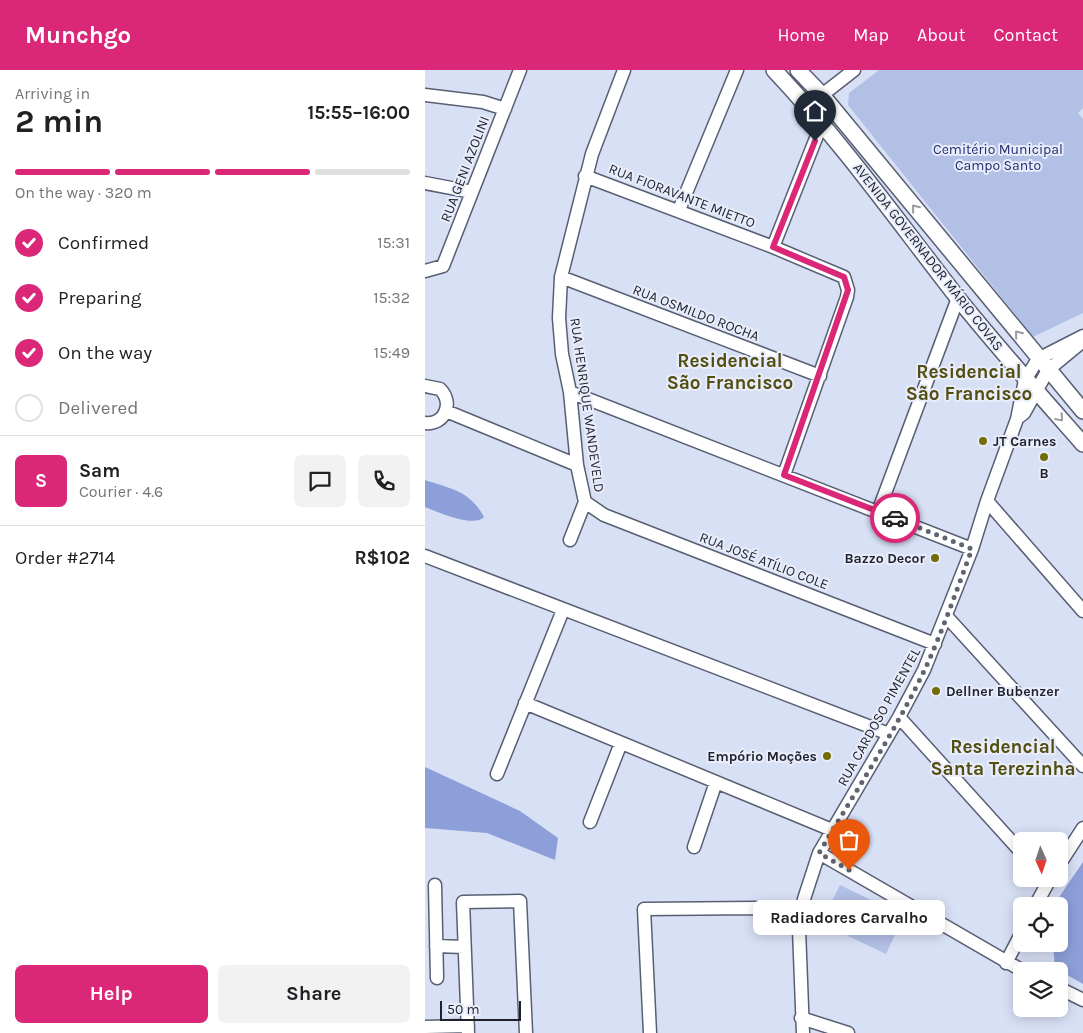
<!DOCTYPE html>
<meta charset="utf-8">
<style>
body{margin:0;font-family:Karla,sans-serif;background:#f2f2f2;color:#202124;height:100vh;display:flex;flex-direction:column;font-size:19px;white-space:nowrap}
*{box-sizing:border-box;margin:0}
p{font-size:16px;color:#757577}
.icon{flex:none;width:28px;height:28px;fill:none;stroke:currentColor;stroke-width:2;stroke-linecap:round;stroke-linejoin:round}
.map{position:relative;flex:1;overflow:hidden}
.sheet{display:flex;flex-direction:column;background:#fff;width:425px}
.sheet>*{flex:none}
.needle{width:32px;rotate:177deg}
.controls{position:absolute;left:588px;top:762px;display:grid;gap:10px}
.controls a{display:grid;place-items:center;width:55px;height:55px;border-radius:8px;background:#fff;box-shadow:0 2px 12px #0003;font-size:25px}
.scale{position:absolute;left:15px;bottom:12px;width:81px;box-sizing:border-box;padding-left:5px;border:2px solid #1e2129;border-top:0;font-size:14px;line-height:18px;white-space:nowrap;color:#1e2129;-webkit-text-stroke:4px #e9edfb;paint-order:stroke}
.pin{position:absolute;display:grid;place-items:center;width:42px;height:42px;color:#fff;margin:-51px -21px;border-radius:50% 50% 50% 0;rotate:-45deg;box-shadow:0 0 5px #0007}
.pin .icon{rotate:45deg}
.courier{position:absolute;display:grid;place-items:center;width:50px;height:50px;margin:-25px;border:4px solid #db2777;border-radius:50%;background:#fff;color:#222;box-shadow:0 1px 6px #0007}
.bubble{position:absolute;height:35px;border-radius:8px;background:#fff;box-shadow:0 2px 12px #0003;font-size:16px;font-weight:700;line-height:35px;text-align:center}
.summary em{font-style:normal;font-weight:700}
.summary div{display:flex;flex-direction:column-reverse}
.summary{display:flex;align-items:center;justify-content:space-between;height:85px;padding:0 15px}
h1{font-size:32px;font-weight:700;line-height:38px}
.bar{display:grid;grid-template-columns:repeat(4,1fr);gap:8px 5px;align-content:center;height:60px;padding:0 15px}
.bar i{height:6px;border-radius:4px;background:#e0e0e0}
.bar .current{background:#db2777}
.bar p{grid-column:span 4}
.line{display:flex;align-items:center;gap:12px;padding:0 15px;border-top:1px solid #e0e0e0}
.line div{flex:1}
.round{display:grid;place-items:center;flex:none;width:52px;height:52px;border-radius:8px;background:#f2f2f2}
ol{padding:0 15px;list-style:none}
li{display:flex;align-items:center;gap:15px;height:55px}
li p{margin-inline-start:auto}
li .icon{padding:5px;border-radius:50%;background:#db2777;color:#fff;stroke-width:4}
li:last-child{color:#757577}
li i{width:28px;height:28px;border:2px solid #e0e0e0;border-radius:50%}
.primary-button{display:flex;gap:10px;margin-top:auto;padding:10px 15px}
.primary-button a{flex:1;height:58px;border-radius:8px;background:#db2777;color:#fff;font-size:20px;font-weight:700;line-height:58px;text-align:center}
.primary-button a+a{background:#f2f2f2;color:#202124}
header{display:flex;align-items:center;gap:30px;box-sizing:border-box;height:70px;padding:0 25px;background:#db2777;color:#fff}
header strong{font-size:24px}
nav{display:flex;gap:28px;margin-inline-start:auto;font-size:18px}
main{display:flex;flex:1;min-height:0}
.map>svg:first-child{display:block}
.green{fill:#b3c0e6}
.forest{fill:#8d9fd8}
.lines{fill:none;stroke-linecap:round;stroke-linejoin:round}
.minor-casing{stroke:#585f72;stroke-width:15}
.major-casing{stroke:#585f72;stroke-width:18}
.minor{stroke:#fff;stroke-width:12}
.major{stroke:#fff;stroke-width:15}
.oneway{stroke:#9a9b9f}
.done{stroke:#5f6471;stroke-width:5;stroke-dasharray:0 9}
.route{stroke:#db2777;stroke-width:6}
.poi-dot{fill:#726c09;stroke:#e9edfb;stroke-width:2}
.labels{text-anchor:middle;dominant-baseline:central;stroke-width:4;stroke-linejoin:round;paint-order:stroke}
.park-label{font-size:14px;fill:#212d70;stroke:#e9edfb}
.street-label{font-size:14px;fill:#1e2129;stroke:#e9edfb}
.poi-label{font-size:14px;font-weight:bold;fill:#1e2129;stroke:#e9edfb;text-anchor:start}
.district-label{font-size:19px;font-weight:bold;fill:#524e10;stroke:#e9edfb}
</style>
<header>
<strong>Munchgo</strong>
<nav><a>Home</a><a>Map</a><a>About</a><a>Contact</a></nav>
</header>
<main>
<section class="sheet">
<div class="summary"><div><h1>2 min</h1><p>Arriving in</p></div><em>15:55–16:00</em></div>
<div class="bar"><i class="current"></i><i class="current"></i><i class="current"></i><i></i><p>On the way · 320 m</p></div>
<ol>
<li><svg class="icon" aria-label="check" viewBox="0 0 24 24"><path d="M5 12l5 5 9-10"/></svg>Confirmed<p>15:31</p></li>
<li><svg class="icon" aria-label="check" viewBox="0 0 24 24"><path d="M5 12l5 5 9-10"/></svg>Preparing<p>15:32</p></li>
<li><svg class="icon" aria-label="check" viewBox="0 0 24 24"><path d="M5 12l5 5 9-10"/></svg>On the way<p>15:49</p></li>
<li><i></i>Delivered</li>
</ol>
<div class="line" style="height:90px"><b class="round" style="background:#db2777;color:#fff">S</b><div><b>Sam</b><p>Courier · 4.6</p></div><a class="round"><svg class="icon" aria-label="chat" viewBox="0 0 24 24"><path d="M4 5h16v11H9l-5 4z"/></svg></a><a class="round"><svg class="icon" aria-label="phone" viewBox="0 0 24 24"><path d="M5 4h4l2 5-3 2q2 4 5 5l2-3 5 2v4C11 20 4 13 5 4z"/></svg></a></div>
<div class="line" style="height:65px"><div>Order #2714</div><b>R$102</b></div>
<div class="primary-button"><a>Help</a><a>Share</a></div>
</section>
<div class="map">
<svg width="658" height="963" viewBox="0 0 658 963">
<rect width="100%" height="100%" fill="#d8e0f6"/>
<path class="green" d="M454,0H658V38L653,43L658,49V243L608,267L423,35L424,23Z
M415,815L479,846L461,884L396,853Z"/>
<path class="forest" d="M0,410C27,419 45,421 59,447C49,458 12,442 0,437Z
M0,697L95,741L133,768L130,790L62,763L0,758Z
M658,792V914L630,898L628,874H634V836H628Z"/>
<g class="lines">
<g class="minor-casing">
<path id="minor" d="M0,25L58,32L80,39
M397,25L429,0
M160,106L348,177L419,207L423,220L422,227L359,405
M0,113L47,122
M254,140L312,0
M348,177L397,53
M0,201L18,196L95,0
M136,207L395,306
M0,316L15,319C29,333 20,355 0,353
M145,322L547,479
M21,341L152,395
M594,347L599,343L623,300L658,271
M562,431L658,541
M160,432L179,445L510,574
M453,442L533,228
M145,470L160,432L152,395L145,322L137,284L134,248L136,207L167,84L199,0
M0,486L464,664
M522,547L658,696
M100,633L407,760
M474,647L596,782
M72,704L138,540
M165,752L196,673
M269,777L291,712
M394,783L598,901
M634,795L658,758
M10,815L12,908
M610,836L625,809
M11,876L39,877
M581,893L596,864
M634,918L658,930
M376,948L423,963
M0,957L43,956
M43,963L38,832L95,831L101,963
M225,963L219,839L331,838L349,847L376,849
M378,963L374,859L379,829L394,783L474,647L499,600L547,479L562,431L592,349L600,310L613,289L658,266"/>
</g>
<g class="major-casing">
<path id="major" d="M349,0C416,71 472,150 532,227C572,277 615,325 658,374
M373,0L397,25L658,341"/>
</g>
<use href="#minor" class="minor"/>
<use href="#major" class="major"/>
</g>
<defs><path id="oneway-chevron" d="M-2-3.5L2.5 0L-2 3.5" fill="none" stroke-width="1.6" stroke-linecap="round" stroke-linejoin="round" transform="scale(1.25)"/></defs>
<g class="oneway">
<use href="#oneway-chevron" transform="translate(490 138) rotate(-129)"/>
<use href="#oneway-chevron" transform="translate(593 264) rotate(-129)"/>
<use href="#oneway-chevron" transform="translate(635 348) rotate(49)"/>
</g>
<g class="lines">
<path class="done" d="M424,800L394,783C430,722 470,662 500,599C518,560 532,519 547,479L470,448"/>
<path class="route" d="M390,71L348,177L419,207L423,220L359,405L470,448"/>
</g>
<g class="poi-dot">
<circle cx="558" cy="371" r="5"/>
<circle cx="619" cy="387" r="5"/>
<circle cx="510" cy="488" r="5"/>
<circle cx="511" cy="621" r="5"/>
<circle cx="402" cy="686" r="5"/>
</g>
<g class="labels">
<g class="park-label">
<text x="573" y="79">Cemitério Municipal<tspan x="573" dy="16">Campo Santo</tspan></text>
</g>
<g class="street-label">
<text transform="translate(40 99) rotate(-69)">RUA GENI AZOLINI</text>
<text transform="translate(257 126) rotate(21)">RUA FIORAVANTE MIETTO</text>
<text transform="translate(503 187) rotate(52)">AVENIDA GOVERNADOR MÁRIO COVAS</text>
<text transform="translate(271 243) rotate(21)">RUA OSMILDO ROCHA</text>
<text transform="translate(162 335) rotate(82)">RUA HENRIQUE WANDEVELD</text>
<text transform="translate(339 491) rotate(21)">RUA JOSÉ ATÍLIO COLE</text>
<text transform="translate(454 647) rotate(-61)">RUA CARDOSO PIMENTEL</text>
</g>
<g class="poi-label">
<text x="568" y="371">JT Carnes</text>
<text x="619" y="403" text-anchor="middle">B</text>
<text x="500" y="488" text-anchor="end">Bazzo Decor</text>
<text x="521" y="621">Dellner Bubenzer</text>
<text x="392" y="686" text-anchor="end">Empório Moções</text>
</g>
<g class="district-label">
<text x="305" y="291">Residencial<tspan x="305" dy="22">São Francisco</tspan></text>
<text x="544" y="302">Residencial<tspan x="544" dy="22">São Francisco</tspan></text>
<text x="578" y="677">Residencial<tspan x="578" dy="22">Santa Terezinha</tspan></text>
</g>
</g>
</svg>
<div class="controls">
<a><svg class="needle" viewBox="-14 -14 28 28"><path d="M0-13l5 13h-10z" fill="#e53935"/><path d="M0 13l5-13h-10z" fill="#757577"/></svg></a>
<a><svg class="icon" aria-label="locate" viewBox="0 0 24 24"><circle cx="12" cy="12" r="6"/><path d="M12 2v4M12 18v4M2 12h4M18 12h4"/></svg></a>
<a><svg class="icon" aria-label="layers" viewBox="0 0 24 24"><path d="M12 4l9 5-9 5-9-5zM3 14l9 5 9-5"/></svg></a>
</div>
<div class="scale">50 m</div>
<div class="pin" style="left:424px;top:800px;background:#ea580c"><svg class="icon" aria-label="bag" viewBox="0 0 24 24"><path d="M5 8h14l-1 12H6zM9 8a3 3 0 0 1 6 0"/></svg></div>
<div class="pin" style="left:390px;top:71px;background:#1f2937"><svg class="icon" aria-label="home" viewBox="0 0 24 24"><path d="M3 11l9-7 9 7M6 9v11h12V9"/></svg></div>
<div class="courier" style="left:470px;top:448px"><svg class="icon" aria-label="car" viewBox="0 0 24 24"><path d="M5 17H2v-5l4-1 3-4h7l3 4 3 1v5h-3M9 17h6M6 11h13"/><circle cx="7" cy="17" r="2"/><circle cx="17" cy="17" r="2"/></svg></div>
<div class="bubble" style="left:328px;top:830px;width:192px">Radiadores Carvalho</div>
</div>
</main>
